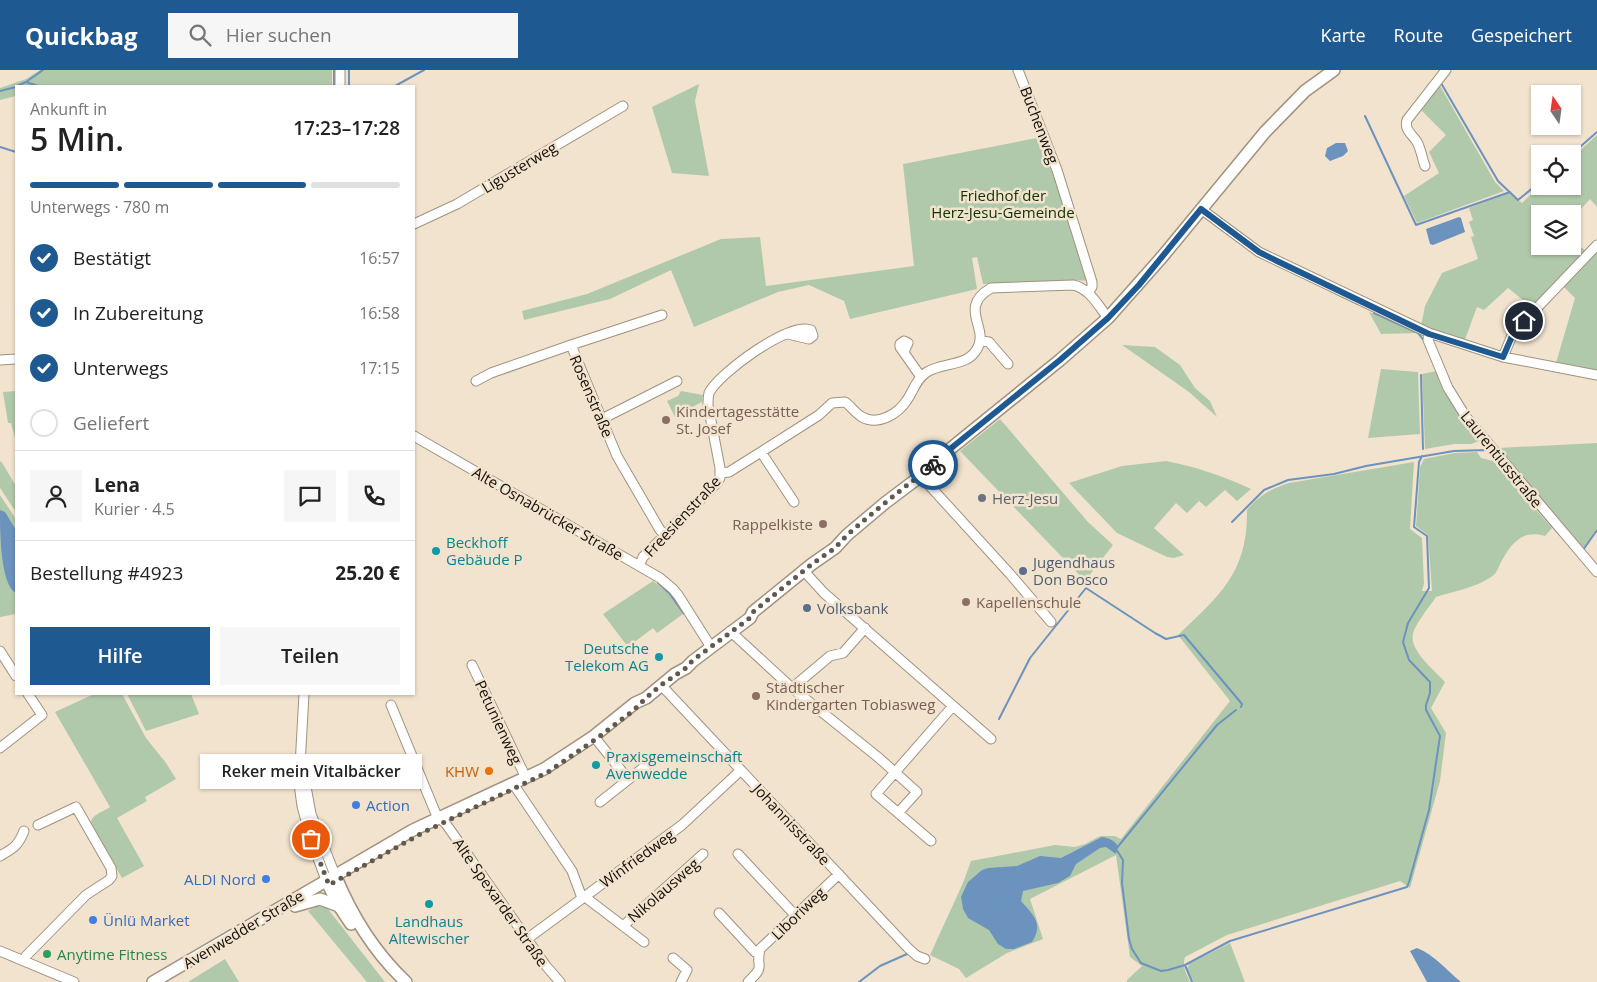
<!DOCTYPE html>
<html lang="de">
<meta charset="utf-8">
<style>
body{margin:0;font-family:"Open Sans",sans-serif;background:#f6f6f6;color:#222;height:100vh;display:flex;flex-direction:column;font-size:19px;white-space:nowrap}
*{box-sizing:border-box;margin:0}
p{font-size:16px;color:#767676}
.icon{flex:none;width:28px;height:28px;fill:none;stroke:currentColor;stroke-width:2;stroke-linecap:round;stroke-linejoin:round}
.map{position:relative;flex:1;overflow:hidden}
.details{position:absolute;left:15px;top:15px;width:400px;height:610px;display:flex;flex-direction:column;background:#fff;border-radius:0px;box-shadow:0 1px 4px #0004}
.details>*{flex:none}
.needle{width:32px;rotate:347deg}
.buttons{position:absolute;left:1531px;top:15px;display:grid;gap:10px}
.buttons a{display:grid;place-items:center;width:50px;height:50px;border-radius:0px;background:#fff;box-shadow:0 1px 4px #0004;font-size:25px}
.pin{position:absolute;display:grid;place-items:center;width:42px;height:42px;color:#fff;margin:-21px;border:2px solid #fff;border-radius:50%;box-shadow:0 1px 5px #0007}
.courier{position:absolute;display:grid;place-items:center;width:50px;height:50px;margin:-25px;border:4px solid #1e5a91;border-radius:50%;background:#fff;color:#222;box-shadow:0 1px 6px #0007}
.bubble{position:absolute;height:35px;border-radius:0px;background:#fff;box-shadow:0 1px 4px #0004;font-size:16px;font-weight:600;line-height:35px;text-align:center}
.summary em{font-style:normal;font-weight:600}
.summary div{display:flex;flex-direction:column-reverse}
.summary{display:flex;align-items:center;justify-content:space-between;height:85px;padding:0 15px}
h1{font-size:32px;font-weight:600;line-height:38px}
.bar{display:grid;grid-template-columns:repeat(4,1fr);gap:8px 5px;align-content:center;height:60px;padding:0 15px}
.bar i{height:6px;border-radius:4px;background:#e0e0e0}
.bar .current{background:#1e5a91}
.bar p{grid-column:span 4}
.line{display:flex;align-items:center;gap:12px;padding:0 15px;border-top:1px solid #e0e0e0}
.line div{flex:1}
.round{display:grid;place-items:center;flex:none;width:52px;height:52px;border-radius:0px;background:#f6f6f6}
ol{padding:0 15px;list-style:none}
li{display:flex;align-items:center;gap:15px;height:55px}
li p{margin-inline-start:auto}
li .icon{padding:5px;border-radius:50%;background:#1e5a91;color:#fff;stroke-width:4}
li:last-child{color:#767676}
li i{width:28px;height:28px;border:2px solid #e0e0e0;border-radius:50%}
.primary-button{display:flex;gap:10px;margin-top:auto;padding:10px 15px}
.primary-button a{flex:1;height:58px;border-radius:0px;background:#1e5a91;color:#fff;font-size:20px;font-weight:600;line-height:58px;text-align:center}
.primary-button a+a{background:#f6f6f6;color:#222}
header{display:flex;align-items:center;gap:30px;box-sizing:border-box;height:70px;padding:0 25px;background:#1e5a91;color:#fff}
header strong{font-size:24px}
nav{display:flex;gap:28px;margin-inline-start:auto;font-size:18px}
.search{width:350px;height:45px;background:#f6f6f6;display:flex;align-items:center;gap:12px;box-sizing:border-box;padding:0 18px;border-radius:0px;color:#767676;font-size:19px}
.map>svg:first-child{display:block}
.green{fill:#b1c9ab}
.water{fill:#6c92be}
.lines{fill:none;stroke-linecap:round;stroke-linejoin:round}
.stream{stroke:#6c92be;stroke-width:2}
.minor-casing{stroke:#a0927e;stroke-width:11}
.major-casing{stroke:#a0927e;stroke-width:14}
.minor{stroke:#fff;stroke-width:9}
.major{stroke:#fff;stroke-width:11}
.done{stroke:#61594d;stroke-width:5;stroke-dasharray:0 9}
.route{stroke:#1e5a91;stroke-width:6}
.education-dot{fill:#8d6e63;stroke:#f2e3ce;stroke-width:2}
.worship-dot{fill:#6b7280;stroke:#f2e3ce;stroke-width:2}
.culture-dot{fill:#0f9aa8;stroke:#f2e3ce;stroke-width:2}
.service-dot{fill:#5c6f8a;stroke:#f2e3ce;stroke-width:2}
.food-dot{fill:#e8710a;stroke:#f2e3ce;stroke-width:2}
.shop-dot{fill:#3f7fe0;stroke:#f2e3ce;stroke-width:2}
.leisure-dot{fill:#2e9e5b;stroke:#f2e3ce;stroke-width:2}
.labels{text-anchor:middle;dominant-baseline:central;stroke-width:5;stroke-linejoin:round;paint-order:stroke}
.street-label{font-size:15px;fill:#130f08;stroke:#f2e3ce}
.park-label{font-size:15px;fill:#0e3302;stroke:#f2e3ce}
.education-label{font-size:15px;fill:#785e54;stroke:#f2e3ce;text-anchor:start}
.worship-label{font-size:15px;fill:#5b616d;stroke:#f2e3ce;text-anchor:start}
.culture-label{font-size:15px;fill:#0d838f;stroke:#f2e3ce;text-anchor:start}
.service-label{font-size:15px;fill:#4e5e75;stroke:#f2e3ce;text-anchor:start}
.food-label{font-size:15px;fill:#c56008;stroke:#f2e3ce;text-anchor:end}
.shop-label{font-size:15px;fill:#366cbe;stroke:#f2e3ce;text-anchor:start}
.leisure-label{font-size:15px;fill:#27864d;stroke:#f2e3ce;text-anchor:start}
</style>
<header>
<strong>Quickbag</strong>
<div class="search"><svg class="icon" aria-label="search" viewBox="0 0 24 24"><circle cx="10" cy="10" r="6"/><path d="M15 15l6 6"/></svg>Hier suchen</div>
<nav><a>Karte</a><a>Route</a><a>Gespeichert</a></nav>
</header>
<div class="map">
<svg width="1597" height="912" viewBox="0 0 1597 912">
<rect width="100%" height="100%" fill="#f2e3ce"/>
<path class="green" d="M40,0H332V16H16V26L0,30V18L26,9Z
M699,14L695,31L709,106L672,103L652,37Z
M1439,14L1495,112L1504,121L1417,153L1404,126L1439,103L1429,82L1446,65L1420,39Z
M1597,65V137L1590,129L1573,148L1572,144H1540V176H1572L1573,171L1586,181L1533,238L1508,218L1484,240L1477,237L1464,272L1421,256L1425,236L1442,203L1478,189L1471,167L1474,166L1469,152L1473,150L1469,138L1509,123L1522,133L1540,116H1572L1573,87Z
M1042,67L1089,211L1075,210L983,214L977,187L972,188L977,219L850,249L844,231L809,215L778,222L694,257L671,200L610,229L524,250L522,241L587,224L721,169L760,167L766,216L914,196L903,94Z
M1597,181V301L1556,293L1575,228L1563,216Z
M1369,242L1418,263L1381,264Z
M1122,275L1155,277L1180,295L1195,318L1210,331L1217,347L1189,322Z
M1381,299L1418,302L1420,364L1368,368Z
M1436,301L1444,322L1479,371L1471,374H1454L1425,379L1422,304Z
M16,321V372L11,353H8L3,322Z
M681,321L703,325L702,332L694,336L695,339L675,347L667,331L678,326Z
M1000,349L1088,452L1113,475L1085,511L960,381Z
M1597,373V458L1583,479L1498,378Z
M1477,382L1481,388L1493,391L1552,458L1545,466C1521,459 1510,475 1500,494C1498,499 1496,504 1491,507C1475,518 1454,521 1436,527C1430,536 1415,554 1413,564C1409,580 1435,601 1445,612L1431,638L1446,663L1440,711L1410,818L1400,811L1227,865L1185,887C1182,896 1186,903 1190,912H1127V910L1142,896L1130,887L1116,785L1030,829L1043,869L1007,883L966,908L959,899L930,885L963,813L971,791L1055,775L1075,777L1085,774L1100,766H1115L1121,769L1230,631L1178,565C1220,525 1248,502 1247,440C1259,425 1271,419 1289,413L1414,392L1410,459L1422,468L1424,514L1422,521H1432L1428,465L1416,456L1420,397L1424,389L1455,383Z
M1,391L16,416V442L0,418V392Z
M1166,391C1197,397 1223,406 1251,419L1237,431L1225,420L1206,437L1199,431L1187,443L1176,433L1154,458L1184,485L1174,488L1167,487L1117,463L1069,413L1122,396Z
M0,425L16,449V544L0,547Z
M653,511L668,523L683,544L657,563L653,558L628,577L603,544Z
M94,624H122L146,668L166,693L176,709L145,727L147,731L117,748L144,796L122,808L91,754C90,745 103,742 110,737L55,642Z
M127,624H191L199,644L146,661Z
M316,837H324L328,839L385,912H367L308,841Z
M1230,873L1245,912H1193L1187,899L1189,894Z
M225,889L239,912H188Z"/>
<path class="water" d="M1336,73H1345L1348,81L1343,86L1330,91L1325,86L1327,78Z
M1459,147L1461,148L1465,162L1433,175L1430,174L1426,159Z
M0,440L5,442L16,460V523C0,515 0,459 0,440Z
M1102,767C1109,768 1114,770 1118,776L1116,784L1106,777L1100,778L1076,794L1070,806L1058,813L1023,821L1021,831C1033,845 1044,853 1032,872L1014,879H1006L998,874L989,860L968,848L963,839L961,827L968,812L982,800L988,798L1017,796L1040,786L1061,788Z
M1417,878C1435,885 1447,901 1461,912H1427L1410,881Z"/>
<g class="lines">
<path class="stream" d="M349,0V16
M26,12L38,16
M1441,13L1498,111L1518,130L1540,112
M17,16L26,12L43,0
M334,16V0
M395,16L424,0
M0,21L16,17
M1365,46L1416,155L1510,122
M0,77L16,82
M1572,84L1597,62
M1331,221L1358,234
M1374,243L1418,263L1425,272
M1421,305L1423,379
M1232,452L1264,420L1288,410L1334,404L1366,396L1454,381L1487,380L1560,465
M1583,480L1597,460
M658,513L669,523L684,544
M1236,640L1217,655L1116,779L1123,790L1122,813L1129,869L1132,879L1141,893L1161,901L1168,900L1185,895L1230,871L1407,817L1409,812L1429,740L1440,666L1426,640V635L1430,623V612L1409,590L1403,572L1408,553L1429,518L1427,466L1414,457L1419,392L1422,386
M999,649L1030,588L1086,518L1155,563L1166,569L1184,565L1242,634L1241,637
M1185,895L1192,912
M859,912L880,896L907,884"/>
<g class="minor-casing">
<path id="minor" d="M1018,0L1057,100L1092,212V217L1088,223
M340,16V0
M1425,96C1422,88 1421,79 1417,72C1412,64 1404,60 1407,50L1446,0
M1201,139L1259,182L1429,263L1503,287L1597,305
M414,154L457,134L623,36
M1429,263L1428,270L1448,318L1466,347L1597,502
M981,271L989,272L1008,294
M571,275L617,386L660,460L665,465
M904,282L908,273L904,271L900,274V277L921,307
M1503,287L1513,263L1597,175
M0,290L16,289
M476,311L491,303L571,275L662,245
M602,349L677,311
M414,366L660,508L673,519L678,525L711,577
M761,382L794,432
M721,403L729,402L761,382L819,345L832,333L845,332C851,336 855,343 862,347C878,356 898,344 907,330C914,320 916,309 927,302C943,292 967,297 977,279C990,258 957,238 991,218L1073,215C1089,218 1098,235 1108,248
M918,403L1010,504L1051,552
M639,496L643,487L717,413L720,408V398L708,335C708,331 708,327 709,323C719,303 790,251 811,260L813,266L809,269L788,264
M803,500L824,523L991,669
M730,561L792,618L879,688L917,722L898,743
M0,581L16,606
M472,595L526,708
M661,615L908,878L917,886L925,889
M792,618L830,586L843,583L865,558
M304,624L299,714L302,736L311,769L326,810
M391,635L436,744L446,754L546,896L560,912
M596,669L628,709
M0,678L42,645L28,624
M305,711L311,744L335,805
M516,718L572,801L582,828
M600,732L648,694
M931,771L876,724L953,636
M738,784L795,845
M0,786C14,778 18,776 24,761
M585,826L589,830L644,872
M719,843L755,882L759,883
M623,856L703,784
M527,869L682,755L741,700
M0,881L74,912
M673,888L687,900L681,912
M24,891L26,886L86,825L109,810L112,806L111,798L76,737L38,755
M748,912C767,894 755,899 760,879L839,804"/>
</g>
<g class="major-casing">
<path id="major" d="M929,395L934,392L1060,290L1108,248L1162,187L1265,62L1305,21L1334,0
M335,805C351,844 375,883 406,912
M326,810L339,836L351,854
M295,836L320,829L339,836
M153,912L413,760L544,699L594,666L635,633L646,628L675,604L686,598L693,591L750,548L753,542L812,494L835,478L847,465L885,433L926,402L932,397L934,392"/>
</g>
<use href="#minor" class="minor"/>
<use href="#major" class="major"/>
</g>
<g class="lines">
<path class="done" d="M311,769L329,815L424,762L548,702L596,669L634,640L646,628L661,615L686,598L693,590L750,548L753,542L812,494L835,478L847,465L875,441L911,412L921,406L933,395"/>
<path class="route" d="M933,395L934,392L1060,290L1108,248L1139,215L1201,139L1259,182L1277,191L1429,264L1503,287L1513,264L1524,251"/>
</g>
<g class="education-dot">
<circle cx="666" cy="350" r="5"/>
<circle cx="823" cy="454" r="5"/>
<circle cx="966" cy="532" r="5"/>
<circle cx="756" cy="626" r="5"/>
</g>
<circle class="worship-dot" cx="982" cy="428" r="5"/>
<g class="culture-dot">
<circle cx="436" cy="481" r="5"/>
<circle cx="659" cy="587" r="5"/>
<circle cx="596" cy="695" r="5"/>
<circle cx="429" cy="834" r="5"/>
</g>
<g class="service-dot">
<circle cx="1023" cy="501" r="5"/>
<circle cx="807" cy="538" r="5"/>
</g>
<circle class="food-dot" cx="489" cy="701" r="5"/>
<g class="shop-dot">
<circle cx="356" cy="735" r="5"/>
<circle cx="266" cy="809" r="5"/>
<circle cx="93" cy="850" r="5"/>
</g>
<circle class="leisure-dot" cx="47" cy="884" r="5"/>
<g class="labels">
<g class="street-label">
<text transform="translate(1040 55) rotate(69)">Buchenweg</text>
<text transform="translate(519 97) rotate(-31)">Ligusterweg</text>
<text transform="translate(592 326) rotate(67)">Rosenstraße</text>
<text transform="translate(1502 389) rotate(51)">Laurentiusstraße</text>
<text transform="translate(548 443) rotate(30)">Alte Osnabrücker Straße</text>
<text transform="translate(682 446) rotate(-47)">Freesienstraße</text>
<text transform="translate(499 652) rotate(65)">Petunienweg</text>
<text transform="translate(792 754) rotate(47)">Johannisstraße</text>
<text transform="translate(637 788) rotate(-36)">Winfriedweg</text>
<text transform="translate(663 820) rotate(-41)">Nikolausweg</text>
<text transform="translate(501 832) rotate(55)">Alte Spexarder Straße</text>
<text transform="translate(798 843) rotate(-44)">Liboriweg</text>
<text transform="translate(243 859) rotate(-31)">Avenwedder Straße</text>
</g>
<g class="park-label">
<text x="1003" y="125">Friedhof der<tspan x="1003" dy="17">Herz-Jesu-Gemeinde</tspan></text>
</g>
<g class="education-label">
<text x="676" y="341">Kindertagesstätte<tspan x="676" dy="17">St. Josef</tspan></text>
<text x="813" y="454" text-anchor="end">Rappelkiste</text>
<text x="976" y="532">Kapellenschule</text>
<text x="766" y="617">Städtischer<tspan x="766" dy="17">Kindergarten Tobiasweg</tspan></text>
</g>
<g class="worship-label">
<text x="992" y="428">Herz-Jesu</text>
</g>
<g class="culture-label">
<text x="446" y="472">Beckhoff<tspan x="446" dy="17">Gebäude P</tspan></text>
<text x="649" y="578" text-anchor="end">Deutsche<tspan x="649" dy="17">Telekom AG</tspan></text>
<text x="606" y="686">Praxisgemeinschaft<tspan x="606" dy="17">Avenwedde</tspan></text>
<text x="429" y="851" text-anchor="middle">Landhaus<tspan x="429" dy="17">Altewischer</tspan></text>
</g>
<g class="service-label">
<text x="1033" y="492">Jugendhaus<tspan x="1033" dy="17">Don Bosco</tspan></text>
<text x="817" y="538">Volksbank</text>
</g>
<g class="food-label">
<text x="479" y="701">KHW</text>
</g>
<g class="shop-label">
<text x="366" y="735">Action</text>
<text x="256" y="809" text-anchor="end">ALDI Nord</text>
<text x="103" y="850">Ünlü Market</text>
</g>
<g class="leisure-label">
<text x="57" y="884">Anytime Fitness</text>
</g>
</g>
</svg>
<div class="buttons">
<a><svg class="needle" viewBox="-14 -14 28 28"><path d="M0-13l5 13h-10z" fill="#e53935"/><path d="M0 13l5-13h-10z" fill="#767676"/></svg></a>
<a><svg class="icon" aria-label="locate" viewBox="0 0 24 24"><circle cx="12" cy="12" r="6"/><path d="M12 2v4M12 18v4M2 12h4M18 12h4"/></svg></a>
<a><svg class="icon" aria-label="layers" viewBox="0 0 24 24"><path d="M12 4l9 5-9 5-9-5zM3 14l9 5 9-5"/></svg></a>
</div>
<div class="pin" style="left:311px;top:769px;background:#ea580c"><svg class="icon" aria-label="bag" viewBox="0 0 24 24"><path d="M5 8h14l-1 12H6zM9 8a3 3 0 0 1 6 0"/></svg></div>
<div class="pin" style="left:1524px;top:251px;background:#1f2937"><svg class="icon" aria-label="home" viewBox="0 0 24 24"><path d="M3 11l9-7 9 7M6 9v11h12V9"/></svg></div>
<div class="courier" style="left:933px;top:395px"><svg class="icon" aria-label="bike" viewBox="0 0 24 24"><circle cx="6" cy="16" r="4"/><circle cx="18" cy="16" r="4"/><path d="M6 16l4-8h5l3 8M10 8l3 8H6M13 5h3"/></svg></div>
<div class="bubble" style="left:200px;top:684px;width:222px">Reker mein Vitalbäcker</div>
<section class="details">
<div class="summary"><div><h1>5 Min.</h1><p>Ankunft in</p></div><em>17:23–17:28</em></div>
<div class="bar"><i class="current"></i><i class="current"></i><i class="current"></i><i></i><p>Unterwegs · 780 m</p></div>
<ol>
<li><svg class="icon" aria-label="check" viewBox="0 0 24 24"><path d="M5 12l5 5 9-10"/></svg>Bestätigt<p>16:57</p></li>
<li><svg class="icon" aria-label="check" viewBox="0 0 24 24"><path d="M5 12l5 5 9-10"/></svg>In Zubereitung<p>16:58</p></li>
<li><svg class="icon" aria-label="check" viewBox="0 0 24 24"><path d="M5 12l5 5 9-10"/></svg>Unterwegs<p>17:15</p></li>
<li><i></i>Geliefert</li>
</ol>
<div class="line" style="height:90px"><a class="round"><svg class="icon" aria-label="person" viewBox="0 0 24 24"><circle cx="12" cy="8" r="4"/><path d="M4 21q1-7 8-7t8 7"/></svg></a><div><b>Lena</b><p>Kurier · 4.5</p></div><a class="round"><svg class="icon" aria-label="chat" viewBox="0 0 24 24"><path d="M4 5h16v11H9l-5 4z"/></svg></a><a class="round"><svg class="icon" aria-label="phone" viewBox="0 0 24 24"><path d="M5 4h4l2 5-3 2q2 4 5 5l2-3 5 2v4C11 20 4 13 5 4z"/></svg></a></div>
<div class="line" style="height:65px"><div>Bestellung #4923</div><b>25.20 €</b></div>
<div class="primary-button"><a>Hilfe</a><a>Teilen</a></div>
</section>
</div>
